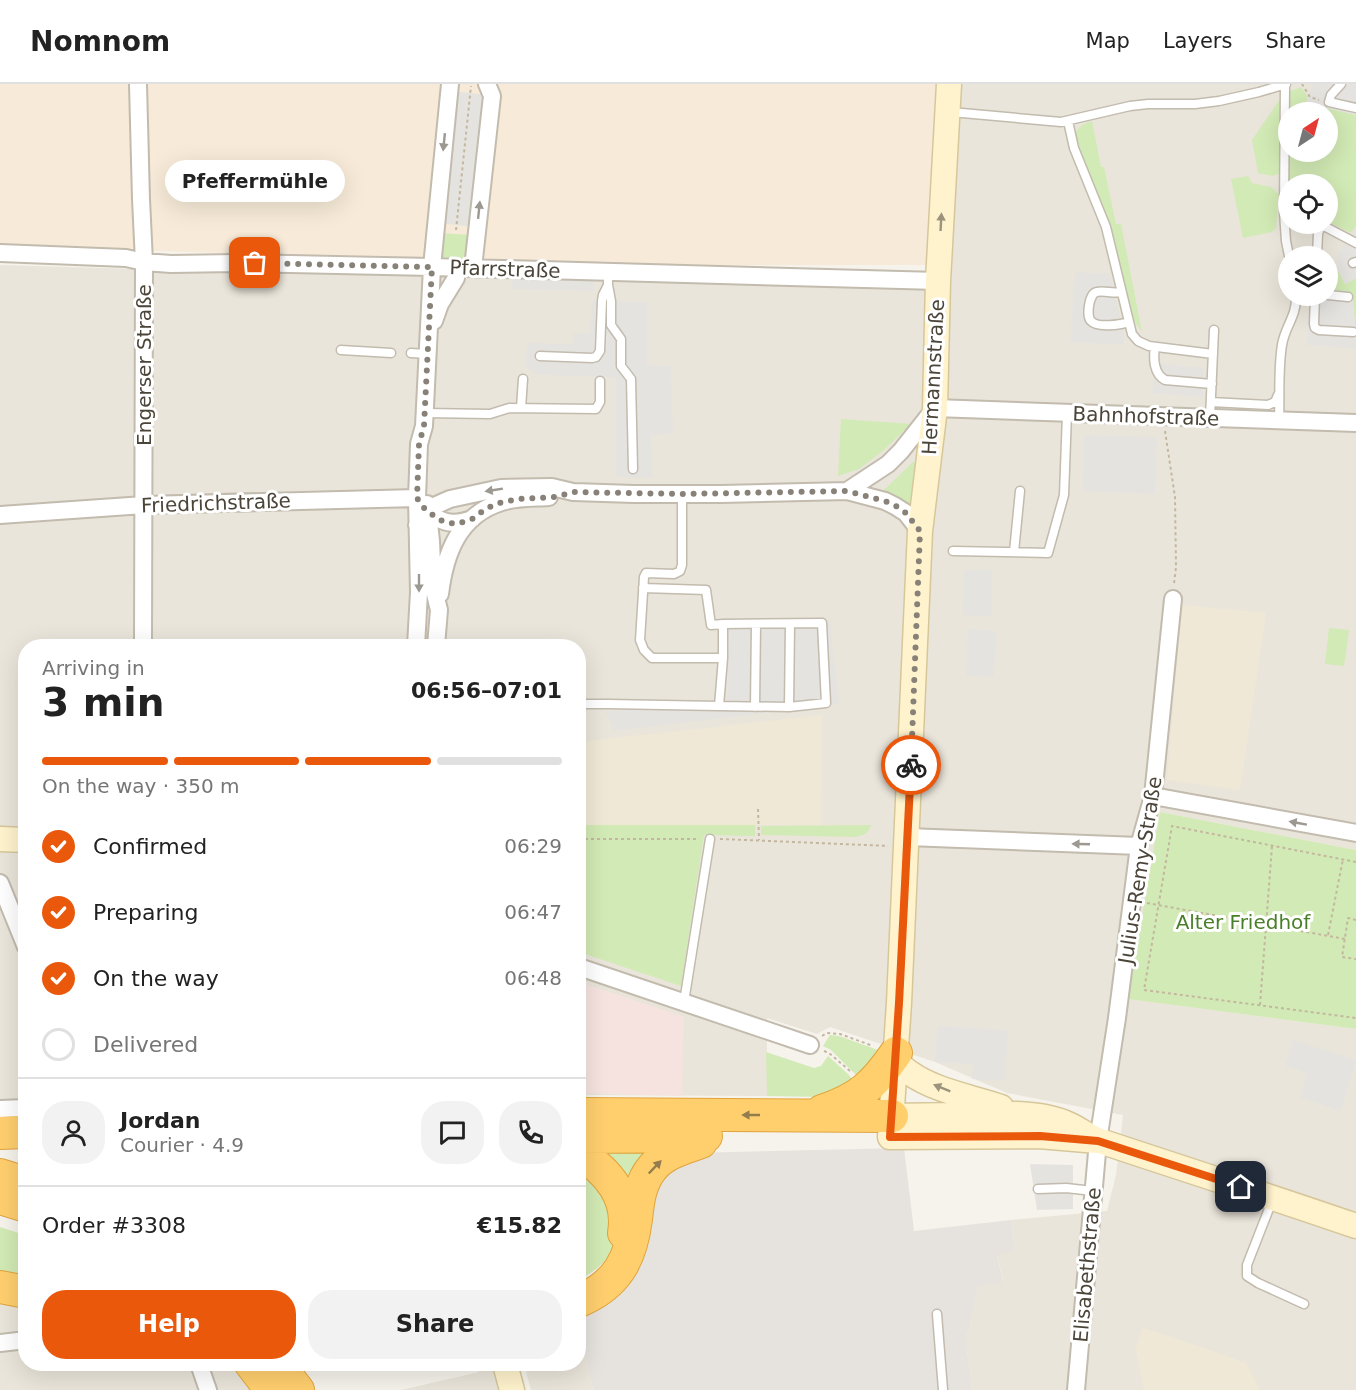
<!DOCTYPE html>
<meta charset="utf-8">
<style>
body{margin:0;font-family:"DejaVu Sans",sans-serif;background:#f2f2f2;color:#222;height:100vh;display:flex;flex-direction:column;font-size:22px;white-space:nowrap}
*{box-sizing:border-box;margin:0}
p{font-size:20px;color:#767676}
.icon{flex:none;width:33px;height:33px;fill:none;stroke:currentColor;stroke-width:2;stroke-linecap:round;stroke-linejoin:round}
.map{position:relative;flex:1;overflow:hidden}
.side{position:absolute;left:18px;top:555px;width:568px;height:732px;display:flex;flex-direction:column;background:#fff;border-radius:24px;box-shadow:0 6px 24px #0002}
.side>*{flex:none}
.needle{width:39px;rotate:36deg}
.tools{position:absolute;left:1278px;top:18px;display:grid;gap:12px}
.tools a{display:grid;place-items:center;width:60px;height:60px;border-radius:50%;background:#fff;box-shadow:0 6px 24px #0002;font-size:30px}
.pin{position:absolute;display:grid;place-items:center;width:51px;height:51px;color:#fff;margin:-26px;border-radius:12px;box-shadow:0 3px 9px #0006}
.courier{position:absolute;display:grid;place-items:center;width:60px;height:60px;margin:-30px;border:4px solid #ea580c;border-radius:50%;background:#fff;color:#222;box-shadow:0 2px 8px #0007}
.bubble{position:absolute;height:42px;border-radius:21px;background:#fff;box-shadow:0 6px 24px #0002;font-size:20px;font-weight:800;line-height:42px;text-align:center}
.overview em{font-style:normal;font-weight:800}
.overview div{display:flex;flex-direction:column-reverse}
.overview{display:flex;align-items:center;justify-content:space-between;height:102px;padding:0 24px}
h1{font-size:39px;font-weight:800;line-height:45px}
.bar{display:grid;grid-template-columns:repeat(4,1fr);gap:9px 6px;align-content:center;height:72px;padding:0 24px}
.bar i{height:8px;border-radius:4px;background:#e0e0e0}
.bar .current{background:#ea580c}
.bar p{grid-column:span 4}
.line{display:flex;align-items:center;gap:15px;padding:0 24px;border-top:2px solid #e0e0e0}
.line div{flex:1}
.round{display:grid;place-items:center;flex:none;width:63px;height:63px;border-radius:24px;background:#f2f2f2}
ol{padding:0 24px;list-style:none}
li{display:flex;align-items:center;gap:18px;height:66px}
li p{margin-inline-start:auto}
li .icon{padding:6px;border-radius:50%;background:#ea580c;color:#fff;stroke-width:4}
li:last-child{color:#767676}
li i{width:33px;height:33px;border:3px solid #e0e0e0;border-radius:50%}
.cta{display:flex;gap:12px;margin-top:auto;padding:12px 24px}
.cta a{flex:1;height:69px;border-radius:24px;background:#ea580c;color:#fff;font-size:24px;font-weight:800;line-height:69px;text-align:center}
.cta a+a{background:#f2f2f2;color:#222}
header{display:flex;align-items:center;gap:36px;box-sizing:border-box;height:84px;padding:0 30px;background:#fff;border-bottom:2px solid #e0e0e0}
header strong{font-size:28px}
nav{display:flex;gap:33px;margin-inline-start:auto;font-size:21px}
.map>svg:first-child{display:block}
.residential{fill:#eae5da;fill-rule:evenodd}
.commercial{fill:#f7ead8}
.industrial{fill:#e6e2dd}
.education{fill:#efe8d6}
.medical{fill:#f6e3e0}
.green{fill:#d2eab5;fill-rule:evenodd}
.parking{fill:#e5e3e0}
.lines{fill:none;stroke-linecap:round;stroke-linejoin:round}
.lane-casing{stroke:#c2bbae;stroke-width:11}
.street-casing{stroke:#c2bbae;stroke-width:20}
.secondary-casing{stroke:#d6c79b;stroke-width:27}
.highway-casing{stroke:#e0a43c;stroke-width:34}
.path{stroke:#c4b79f;stroke-width:2;stroke-dasharray:3 3;stroke-linecap:butt}
.lane{stroke:#fff;stroke-width:8}
.street{stroke:#fff;stroke-width:16}
.secondary{stroke:#fff3cd;stroke-width:24}
.highway{stroke:#ffcf6e;stroke-width:32}
.oneway{fill:#9c9892}
.oneway2{fill:#9c937c}
.oneway3{fill:#937c4e}
.done{stroke:#878178;stroke-width:6;stroke-dasharray:0 10.8}
.route{stroke:#ea580c;stroke-width:8}
.labels{text-anchor:middle;dominant-baseline:central;stroke-width:6;stroke-linejoin:round;paint-order:stroke}
.street-label{font-size:20px;fill:#4b4439;stroke:#fff}
.park-label{font-size:20px;fill:#4a7f2a;stroke:#fff}
</style>
<header>
<strong>Nomnom</strong>
<nav><a>Map</a><a>Layers</a><a>Share</a></nav>
</header>
<div class="map">
<svg width="1356" height="1306" viewBox="0 0 1356 1306">
<rect width="100%" height="100%" fill="#f6f3ec"/>
<path class="residential" d="M957,0H1356V766L1160,728L1129,915L1356,945V1306H972L966,1258L978,1201L1003,1197L997,1170L1015,1167L1011,1136L1107,1127L1116,1091L1123,1031L1007,1009L935,978L830,943L817,950L767,934V1012L579,1011V562H26L25,1015L0,1016V181L136,185L942,198ZM1288,28H1328V68H1288ZM1288,100H1328V140H1288ZM1288,172H1328V212H1288Z
M0,1214L25,1219L26,1280H239L261,1306H0Z
M583,1260L593,1306H531L526,1288L544,1280H579V1262Z
M476,1280H500L508,1306H401L479,1288Z"/>
<path class="commercial" d="M0,0H942L929,181H609L0,162Z"/>
<path class="industrial" d="M904,1064L914,1147L1011,1136L1015,1167L997,1171L1003,1198L978,1202L966,1258L972,1306H593L579,1243V1225L654,1096L693,1069Z"/>
<path class="education" d="M1182,521L1266,529L1240,706L1167,696Z
M822,631L821,741H579V658Z
M1142,1244L1169,1252L1246,1279L1260,1306H1144L1136,1265Z"/>
<path class="medical" d="M579,898L684,933L682,1012L579,1009Z"/>
<path class="green" d="M1301,3L1308,13L1306,19L1356,31V142L1351,149L1328,138V100H1288V125L1287,124L1288,8ZM1288,28H1328V68H1288Z
M1280,15L1281,89L1272,92L1258,89L1252,56Z
M1092,37L1101,83H1104L1116,140H1121L1142,248L1130,231L1111,146L1075,56C1074,45 1082,40 1092,37Z
M1248,92L1252,99L1271,103L1279,110L1276,144L1272,148L1243,154L1231,95Z
M439,149L472,151C468,165 469,175 453,176C447,176 444,176 439,173Z
M1328,183L1337,184L1345,200L1356,194V249L1352,209L1328,206Z
M841,335L911,340L884,366L859,385L838,392Z
M913,378L920,381L918,428L883,407Z
M1329,544L1349,546L1344,582L1325,580Z
M1160,728L1356,766V945L1128,915Z
M579,741H755V752L704,751L681,902L579,868Z
M871,741C868,750 864,751 855,753L761,751V742Z
M830,951L839,952L878,966L876,972L859,994L831,966L823,962Z
M766,968L814,984L821,982L828,972L847,989L860,1004L824,1013L767,1012Z
M666,1065L633,1103L579,1066Z
M579,1081L598,1093L618,1156C609,1175 599,1186 579,1195Z
M0,1143L25,1151V1195L0,1190Z"/>
<path class="parking" d="M1313,0H1356V31L1306,19Z
M453,7L487,11L474,143L438,139Z
M256,78L257,90H285V110L239,109L240,79Z
M1356,142V194L1345,200L1337,184L1338,170Z
M1075,188L1110,190L1124,249L1123,261L1070,258Z
M512,191L594,193L593,207L512,205Z
M1328,206L1352,209L1356,249V265L1307,261L1310,212H1328Z
M591,217L647,218V281L671,282L673,350L651,351L652,394L616,393V293L539,291L525,283L527,259L573,260V249H590Z
M1156,279L1204,284L1203,313L1152,309Z
M1084,351L1157,353L1155,410L1083,407Z
M964,486H992V532L963,531Z
M730,534L830,537L839,620L614,647L605,627L727,620Z
M968,545L996,547L994,593L966,592Z
M937,942L1008,946L1005,997L972,995L973,980L935,978Z
M1293,956L1356,976L1341,1027L1300,1013L1307,989L1285,981Z
M1030,1080L1073,1081V1125L1037,1126Z"/>
<g class="lines">
<g class="lane-casing">
<path id="lane" d="M1341,0L1331,11L1329,18L1356,24
M1285,1L1284,128L1286,157L1289,172
M951,28L1061,38L1130,22L1148,20H1195L1219,17L1259,8L1286,0
M1068,37L1074,64L1106,143L1132,250L1138,257L1149,262L1213,270
M1320,140L1356,159
M1317,172L1318,150L1321,140
M1353,179L1356,178
M608,188V201L611,217V241L621,255V282L631,295L633,385
M1121,208C1113,210 1104,206 1097,208C1089,209 1086,232 1091,237C1097,244 1120,241 1128,238
M1328,211L1348,213
M1315,212L1314,240L1315,244L1319,246L1353,248
M1155,263C1153,275 1154,290 1165,296L1212,300
M341,266L391,269
M411,269L427,270
M540,272L592,274L596,273L600,267L602,217L603,211L608,201
M1211,318L1268,321L1275,318L1278,311
M521,324L523,295
M424,329L490,330L509,324L596,325L600,318V297
M1210,334L1214,246
M1279,336C1280,311 1278,285 1282,261C1285,242 1297,232 1296,212
M682,410V481L680,487L674,490L646,489L644,493L640,556L644,566L652,574H723
M953,467L1048,469L1064,411L1067,330
M1014,468L1020,407
M579,620H608L719,622L723,574V540L711,541L706,506L643,504
M719,622L789,623L826,619L822,539L723,540
M755,623L756,540
M789,623L790,540
M684,918L710,755
M1038,1105L1066,1104L1093,1107
M1272,1117L1247,1181V1192L1258,1199L1304,1220
M937,1230L943,1306"/>
</g>
<g class="street-casing">
<path id="street" d="M138,0L141,115L144,178L143,562
M0,169L126,174L144,178L171,180L236,179L432,183L938,197
M473,184L491,21L492,12L487,0
M434,237L440,220L456,194L457,184
M847,407L888,380L901,367L935,324L1356,339
M427,420L431,457L433,502L439,526L436,562
M423,422C438,438 450,443 472,435
M0,431L144,421L417,414
M417,441L424,430L432,423L450,415L501,404L552,403L573,408L634,410H721L847,407L885,417L895,422L906,429L920,447
M440,510C445,469 459,431 502,418C517,413 534,414 549,413
M416,562L419,508L417,414L419,360L424,342L432,183L450,0
M1153,712L1356,749
M908,753L1139,762
M0,799L26,863
M579,883L810,961
M0,1025L26,1024
M0,1259L26,1256
M199,1280L208,1306
M1076,1306L1098,1057L1117,934L1139,762L1153,712L1173,515"/>
</g>
<g class="secondary-casing">
<path id="secondary" d="M949,0L938,197L935,324L920,447L899,919L890,1053L1039,1052L1098,1057
M0,755L26,756
M896,977C900,981 905,986 910,989C935,1007 972,1013 1001,1023
M892,1032L1017,1030C1036,1031 1053,1033 1070,1041C1081,1046 1091,1055 1103,1058C1187,1086 1272,1113 1356,1142
M505,1280L512,1306"/>
</g>
<g class="highway-casing">
<path id="highway" d="M822,1027C859,1015 874,1001 896,969
M579,1030L892,1032
M0,1049L26,1048
M579,1053L706,1052
M579,1070C608,1086 630,1114 624,1149
M0,1091L26,1099
M0,1114L26,1122
M0,1203L26,1208
M579,1217C617,1201 631,1175 636,1135C638,1117 640,1098 653,1083C665,1069 684,1064 701,1058
M251,1280L271,1306
M278,1280L298,1306"/>
</g>
<path class="path" d="M1302,0L1310,13L1319,16
M456,146L471,2
M1165,347L1175,413L1176,483L1174,500
M758,725L759,756
M579,755H699
M720,755L888,762
M1356,778L1172,742L1144,906L1356,934
M1147,819L1345,855
M1356,836L1348,834L1342,873L1356,875
M1328,851L1343,775
M1260,921L1272,762
M822,952L827,949L840,950L873,962
M824,967L829,969L850,987"/>
<use href="#lane" class="lane"/>
<use href="#street" class="street"/>
<use href="#secondary" class="secondary"/>
<use href="#highway" class="highway"/>
</g>
<defs><path id="oneway-solid" d="M-6-.8H1V-3.2L6.5 0L1 3.2V.8H-6Z" transform="scale(1.5)"/></defs>
<g class="oneway">
<use href="#oneway-solid" transform="translate(444 58) rotate(96)"/>
<use href="#oneway-solid" transform="translate(479 126) rotate(-84)"/>
<use href="#oneway-solid" transform="translate(494 406) rotate(171)"/>
<use href="#oneway-solid" transform="translate(419 499) rotate(90)"/>
<use href="#oneway-solid" transform="translate(1298 739) rotate(-170)"/>
<use href="#oneway-solid" transform="translate(1081 760) rotate(-178)"/>
</g>
<g class="oneway2">
<use href="#oneway-solid" transform="translate(941 138) rotate(-87)"/>
<use href="#oneway-solid" transform="translate(942 1004) rotate(-158)"/>
</g>
<g class="oneway3">
<use href="#oneway-solid" transform="translate(751 1031) rotate(-180)"/>
<use href="#oneway-solid" transform="translate(655 1083) rotate(-46)"/>
</g>
<g class="lines">
<path class="done" d="M255,179L432,183L424,342L419,360L417,414L423,423L434,432L444,438L457,440L472,435L487,424L502,418L519,415L555,413L573,408L682,410L847,407L885,417L896,422L906,429L920,447L911,681"/>
<path class="route" d="M911,681L899,919L890,1053L1040,1052L1098,1057L1241,1103"/>
</g>
<g class="labels">
<g class="street-label">
<text transform="translate(505 185) rotate(2)">Pfarrstraße</text>
<text transform="translate(144 281) rotate(-90)">Engerser Straße</text>
<text transform="translate(933 293) rotate(-87)">Hermannstraße</text>
<text transform="translate(1146 332) rotate(2)">Bahnhofstraße</text>
<text transform="translate(216 419) rotate(-2)">Friedrichstraße</text>
<text transform="translate(1140 786) rotate(-81)">Julius-Remy-Straße</text>
<text transform="translate(1087 1181) rotate(-85)">Elisabethstraße</text>
</g>
<g class="park-label">
<text x="1243" y="838">Alter Friedhof</text>
</g>
</g>
</svg>
<div class="tools">
<a><svg class="needle" viewBox="-14 -14 28 28"><path d="M0-13l5 13h-10z" fill="#e53935"/><path d="M0 13l5-13h-10z" fill="#767676"/></svg></a>
<a><svg class="icon" aria-label="locate" viewBox="0 0 24 24"><circle cx="12" cy="12" r="6"/><path d="M12 2v4M12 18v4M2 12h4M18 12h4"/></svg></a>
<a><svg class="icon" aria-label="layers" viewBox="0 0 24 24"><path d="M12 4l9 5-9 5-9-5zM3 14l9 5 9-5"/></svg></a>
</div>
<div class="pin" style="left:255px;top:179px;background:#ea580c"><svg class="icon" aria-label="bag" viewBox="0 0 24 24"><path d="M5 8h14l-1 12H6zM9 8a3 3 0 0 1 6 0"/></svg></div>
<div class="pin" style="left:1241px;top:1103px;background:#1f2937"><svg class="icon" aria-label="home" viewBox="0 0 24 24"><path d="M3 11l9-7 9 7M6 9v11h12V9"/></svg></div>
<div class="courier" style="left:911px;top:681px"><svg class="icon" aria-label="bike" viewBox="0 0 24 24"><circle cx="6" cy="16" r="4"/><circle cx="18" cy="16" r="4"/><path d="M6 16l4-8h5l3 8M10 8l3 8H6M13 5h3"/></svg></div>
<div class="bubble" style="left:165px;top:76px;width:180px">Pfeffermühle</div>
<section class="side">
<div class="overview"><div><h1>3 min</h1><p>Arriving in</p></div><em>06:56–07:01</em></div>
<div class="bar"><i class="current"></i><i class="current"></i><i class="current"></i><i></i><p>On the way · 350 m</p></div>
<ol>
<li><svg class="icon" aria-label="check" viewBox="0 0 24 24"><path d="M5 12l5 5 9-10"/></svg>Confirmed<p>06:29</p></li>
<li><svg class="icon" aria-label="check" viewBox="0 0 24 24"><path d="M5 12l5 5 9-10"/></svg>Preparing<p>06:47</p></li>
<li><svg class="icon" aria-label="check" viewBox="0 0 24 24"><path d="M5 12l5 5 9-10"/></svg>On the way<p>06:48</p></li>
<li><i></i>Delivered</li>
</ol>
<div class="line" style="height:108px"><a class="round"><svg class="icon" aria-label="person" viewBox="0 0 24 24"><circle cx="12" cy="8" r="4"/><path d="M4 21q1-7 8-7t8 7"/></svg></a><div><b>Jordan</b><p>Courier · 4.9</p></div><a class="round"><svg class="icon" aria-label="chat" viewBox="0 0 24 24"><path d="M4 5h16v11H9l-5 4z"/></svg></a><a class="round"><svg class="icon" aria-label="phone" viewBox="0 0 24 24"><path d="M5 4h4l2 5-3 2q2 4 5 5l2-3 5 2v4C11 20 4 13 5 4z"/></svg></a></div>
<div class="line" style="height:78px"><div>Order #3308</div><b>€15.82</b></div>
<div class="cta"><a>Help</a><a>Share</a></div>
</section>
</div>
